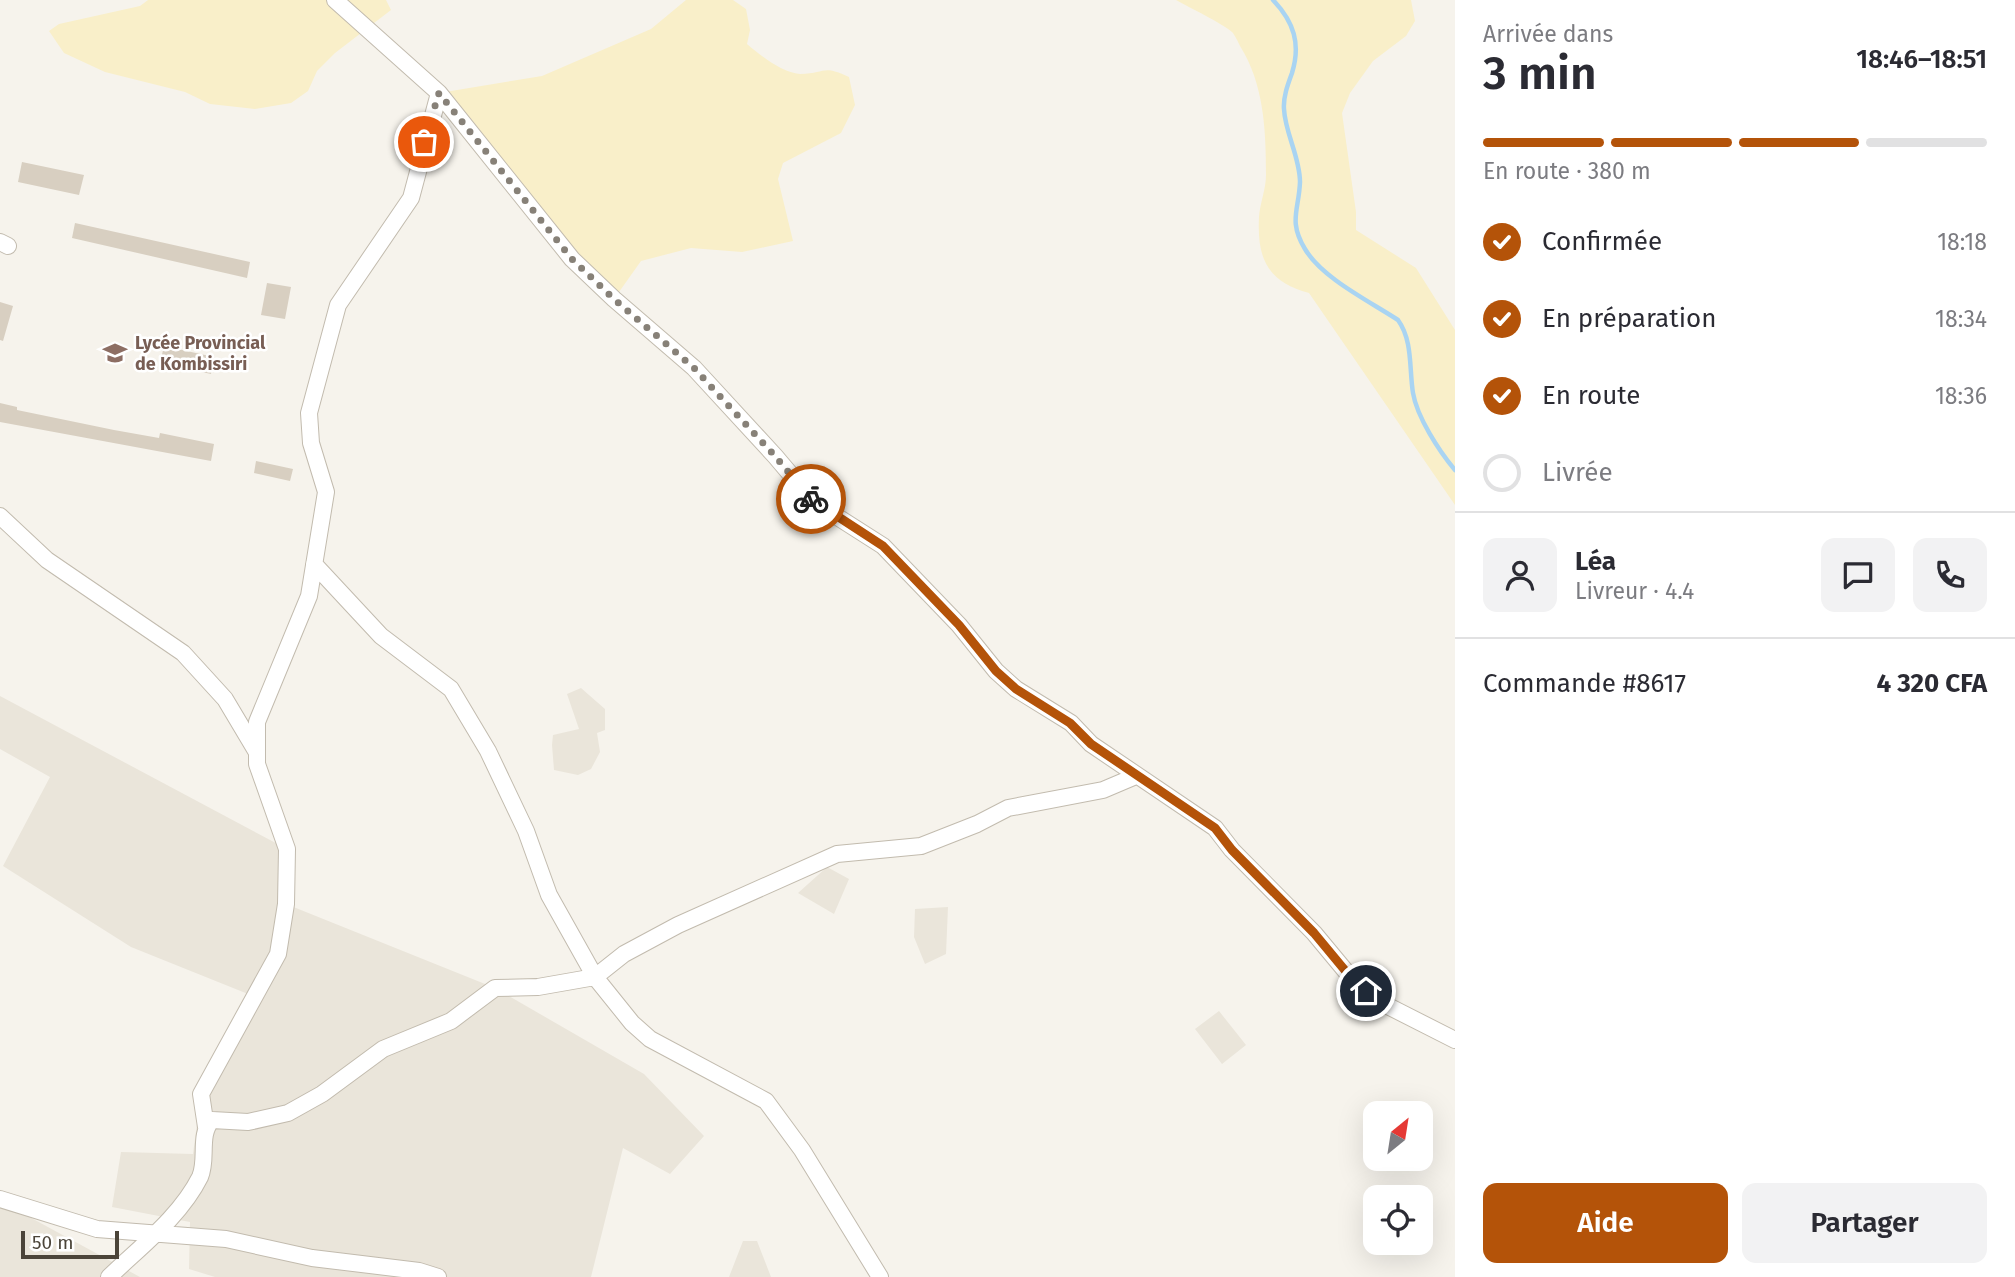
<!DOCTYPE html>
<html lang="fr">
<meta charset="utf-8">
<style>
body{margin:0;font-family:"Fira Sans",sans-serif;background:#f2f2f3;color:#2b2b33;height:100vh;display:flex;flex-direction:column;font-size:26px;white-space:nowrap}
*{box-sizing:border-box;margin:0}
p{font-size:23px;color:#7c7c81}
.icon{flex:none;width:38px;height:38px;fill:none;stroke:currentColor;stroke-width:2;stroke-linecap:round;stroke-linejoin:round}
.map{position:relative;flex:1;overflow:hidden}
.details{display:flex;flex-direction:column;background:#fff;width:560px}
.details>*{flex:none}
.needle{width:46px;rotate:30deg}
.tools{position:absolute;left:1363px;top:1101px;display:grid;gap:14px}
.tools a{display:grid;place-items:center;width:70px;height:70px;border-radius:14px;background:#fff;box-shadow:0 7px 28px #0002;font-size:35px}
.scale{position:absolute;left:21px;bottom:18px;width:98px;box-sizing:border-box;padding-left:7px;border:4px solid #4b4439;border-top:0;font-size:19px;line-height:24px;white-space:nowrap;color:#4b4439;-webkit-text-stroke:5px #fff;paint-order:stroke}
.pin{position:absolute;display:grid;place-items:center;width:60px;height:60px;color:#fff;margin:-30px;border:4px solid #fff;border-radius:50%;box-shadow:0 2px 7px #0007}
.courier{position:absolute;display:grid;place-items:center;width:70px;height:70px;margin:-35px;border:5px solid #b45309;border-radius:50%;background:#fff;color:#222;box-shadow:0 2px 9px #0007}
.headline em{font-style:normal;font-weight:600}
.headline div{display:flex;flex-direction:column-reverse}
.headline{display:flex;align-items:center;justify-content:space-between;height:119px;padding:0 28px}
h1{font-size:46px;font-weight:600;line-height:52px}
.bar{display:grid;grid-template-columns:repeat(4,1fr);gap:10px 7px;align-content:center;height:84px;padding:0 28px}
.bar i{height:9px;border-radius:5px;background:#e1e1e2}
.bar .current{background:#b45309}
.bar p{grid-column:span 4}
.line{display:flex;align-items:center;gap:18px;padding:0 28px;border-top:2px solid #e1e1e2}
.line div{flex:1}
.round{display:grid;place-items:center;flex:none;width:74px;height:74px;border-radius:14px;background:#f2f2f3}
ol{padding:0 28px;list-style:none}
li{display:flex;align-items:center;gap:21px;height:77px}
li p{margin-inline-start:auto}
li .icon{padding:7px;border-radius:50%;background:#b45309;color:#fff;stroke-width:4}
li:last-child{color:#7c7c81}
li i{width:38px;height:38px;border:4px solid #e1e1e2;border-radius:50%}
.cta{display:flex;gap:14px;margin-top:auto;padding:14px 28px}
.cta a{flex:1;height:80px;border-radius:14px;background:#b45309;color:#fff;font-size:28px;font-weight:600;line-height:80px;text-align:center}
.cta a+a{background:#f2f2f3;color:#2b2b33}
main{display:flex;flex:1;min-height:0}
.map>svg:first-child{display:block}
.residential{fill:#eae5da}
.sand{fill:#f9efc9}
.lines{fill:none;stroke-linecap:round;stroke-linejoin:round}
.stream{stroke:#a9d4f2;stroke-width:4.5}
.building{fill:#d8cfc1}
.minor-casing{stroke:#c2bbae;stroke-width:18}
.minor{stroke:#fff;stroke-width:16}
.done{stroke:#878178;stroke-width:7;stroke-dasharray:0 12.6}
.route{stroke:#b45309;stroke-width:9}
.labels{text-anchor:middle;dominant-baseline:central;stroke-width:5;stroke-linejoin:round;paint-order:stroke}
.education-label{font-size:18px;font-weight:bold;fill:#785e54;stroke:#fff;text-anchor:start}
</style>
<main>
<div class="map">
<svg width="1455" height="1277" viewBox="0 0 1455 1277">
<rect width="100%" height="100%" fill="#f6f3ec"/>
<path class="residential" d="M581,688L605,709V730L597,733L600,752L591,769L578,775L554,770L552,745L553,735L579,729L567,694Z
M0,696L287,849L286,904L495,988L644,1074L704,1136L670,1174L623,1148L591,1277H215L189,1269L190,1222L112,1207L121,1152L193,1154L201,1094L253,996L131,947L3,866L50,777L0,749Z
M827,867L849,879L834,914L798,893Z
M948,907L946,954L925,964L914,937L915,909Z
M1219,1011L1246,1045L1222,1064L1195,1029Z
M0,1201L140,1277H0Z
M743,1241H757L771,1277H729Z"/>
<path class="sand" d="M148,0H386L391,10L335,53L317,71L308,91L291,103L255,109L210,104L185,92L105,72L64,53L49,31L59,24L140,6Z
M686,0H733L746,9L750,30L747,44C760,55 782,73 800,74C826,74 821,64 849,77L855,105L841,133L783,163L778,179L793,241L742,252L691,248L641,261L614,299L439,93L542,76L651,29Z
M1176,0H1411L1415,21L1406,36L1373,61L1350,93L1342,113L1356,212V230L1416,268L1455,330V505L1309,293C1267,281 1257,259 1259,217C1260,203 1266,189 1266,175C1266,130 1264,84 1240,46C1238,42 1235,35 1232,32C1220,22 1190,8 1176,0Z"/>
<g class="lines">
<path class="stream" d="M1273,0C1294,22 1301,44 1292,73C1288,84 1283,97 1284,109C1285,133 1300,157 1300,182C1299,210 1288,221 1305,249C1322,278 1369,301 1398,320C1413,341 1409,368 1413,393C1417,417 1439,451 1455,470"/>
</g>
<path class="building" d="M22,162L84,175L79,195L18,182Z
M75,223L250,262L247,278L72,238Z
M267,283L291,287L285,319L261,315Z
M0,302L13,306L3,341L0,340Z
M164,346L214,357L211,374L160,363Z
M0,403L17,407V410L114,430L159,438L160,433L214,444L211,461L0,422Z
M256,461L293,469L290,481L254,473Z"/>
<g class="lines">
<g class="minor-casing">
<path id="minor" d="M335,0L439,93L572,259L614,299L694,368L775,456L814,502L883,546L959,625L996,671L1016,689L1071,723L1091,744L1215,828L1232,850L1314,933L1353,980L1378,1001L1455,1040
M0,242L8,246
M0,516L47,560L183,653L225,699L256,751
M314,564L381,636L451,689L488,751L526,831L549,895L595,977L632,1023L650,1039L766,1101L802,1150L880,1277
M206,1127L201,1094L278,954L286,904L287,849L257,764V722L309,596L326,492L311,443L309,413L338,305L411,198L439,93
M0,1199L97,1229L226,1239L312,1258L419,1271L438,1277
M109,1277C140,1247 180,1217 200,1177C208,1159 198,1135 212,1120L248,1122L288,1113L322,1094L383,1049L451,1021L495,988L538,987L595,977L624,954L678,925L837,854L921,846L977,824L1008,808L1103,790L1136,776"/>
</g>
<use href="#minor" class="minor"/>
</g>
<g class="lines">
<path class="done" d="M424,142L439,93L572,259L614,299L694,368L775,456L811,499"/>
<path class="route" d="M811,499L883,546L959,625L996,671L1016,689L1070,723L1091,744L1215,828L1232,850L1314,933L1353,980L1366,991"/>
</g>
<defs>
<g id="school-bare" transform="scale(1.89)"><path d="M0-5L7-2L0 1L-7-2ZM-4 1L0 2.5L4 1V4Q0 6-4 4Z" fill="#8d6e63" stroke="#fff" stroke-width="2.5" paint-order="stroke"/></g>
</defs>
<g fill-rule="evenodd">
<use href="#school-bare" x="115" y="353"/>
</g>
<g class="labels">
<g class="education-label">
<text x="135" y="343">Lycée Provincial<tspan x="135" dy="21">de Kombissiri</tspan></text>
</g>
</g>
</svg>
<div class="tools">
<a><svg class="needle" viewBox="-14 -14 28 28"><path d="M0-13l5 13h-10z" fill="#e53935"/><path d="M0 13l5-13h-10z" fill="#7c7c81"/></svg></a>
<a><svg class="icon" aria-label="locate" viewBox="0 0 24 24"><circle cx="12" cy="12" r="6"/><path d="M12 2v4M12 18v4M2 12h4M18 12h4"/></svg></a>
</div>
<div class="scale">50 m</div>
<div class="pin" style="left:424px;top:142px;background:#ea580c"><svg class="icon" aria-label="bag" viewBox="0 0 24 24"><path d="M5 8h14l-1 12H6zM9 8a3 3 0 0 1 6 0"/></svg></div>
<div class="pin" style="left:1366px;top:991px;background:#1f2937"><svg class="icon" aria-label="home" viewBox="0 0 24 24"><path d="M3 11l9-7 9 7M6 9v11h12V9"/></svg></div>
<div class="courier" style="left:811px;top:499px"><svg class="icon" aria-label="bike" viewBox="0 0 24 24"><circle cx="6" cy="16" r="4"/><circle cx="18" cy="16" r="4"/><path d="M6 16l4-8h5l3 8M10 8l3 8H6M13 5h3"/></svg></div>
</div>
<section class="details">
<div class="headline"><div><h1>3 min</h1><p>Arrivée dans</p></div><em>18:46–18:51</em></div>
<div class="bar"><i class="current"></i><i class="current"></i><i class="current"></i><i></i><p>En route · 380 m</p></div>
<ol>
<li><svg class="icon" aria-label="check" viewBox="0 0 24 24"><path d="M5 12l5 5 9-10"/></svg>Confirmée<p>18:18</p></li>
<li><svg class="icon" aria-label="check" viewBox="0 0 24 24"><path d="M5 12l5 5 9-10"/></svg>En préparation<p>18:34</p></li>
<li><svg class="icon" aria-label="check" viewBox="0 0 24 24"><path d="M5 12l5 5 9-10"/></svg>En route<p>18:36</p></li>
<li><i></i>Livrée</li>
</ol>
<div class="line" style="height:126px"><a class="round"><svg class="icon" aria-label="person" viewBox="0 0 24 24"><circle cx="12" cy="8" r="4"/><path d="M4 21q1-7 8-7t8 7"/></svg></a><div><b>Léa</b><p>Livreur · 4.4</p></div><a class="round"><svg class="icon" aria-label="chat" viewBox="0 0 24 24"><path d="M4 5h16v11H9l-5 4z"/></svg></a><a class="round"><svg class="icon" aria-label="phone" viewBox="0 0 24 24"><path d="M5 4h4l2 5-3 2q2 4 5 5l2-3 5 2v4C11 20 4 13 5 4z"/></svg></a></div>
<div class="line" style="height:91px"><div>Commande #8617</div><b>4 320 CFA</b></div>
<div class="cta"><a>Aide</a><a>Partager</a></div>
</section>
</main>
